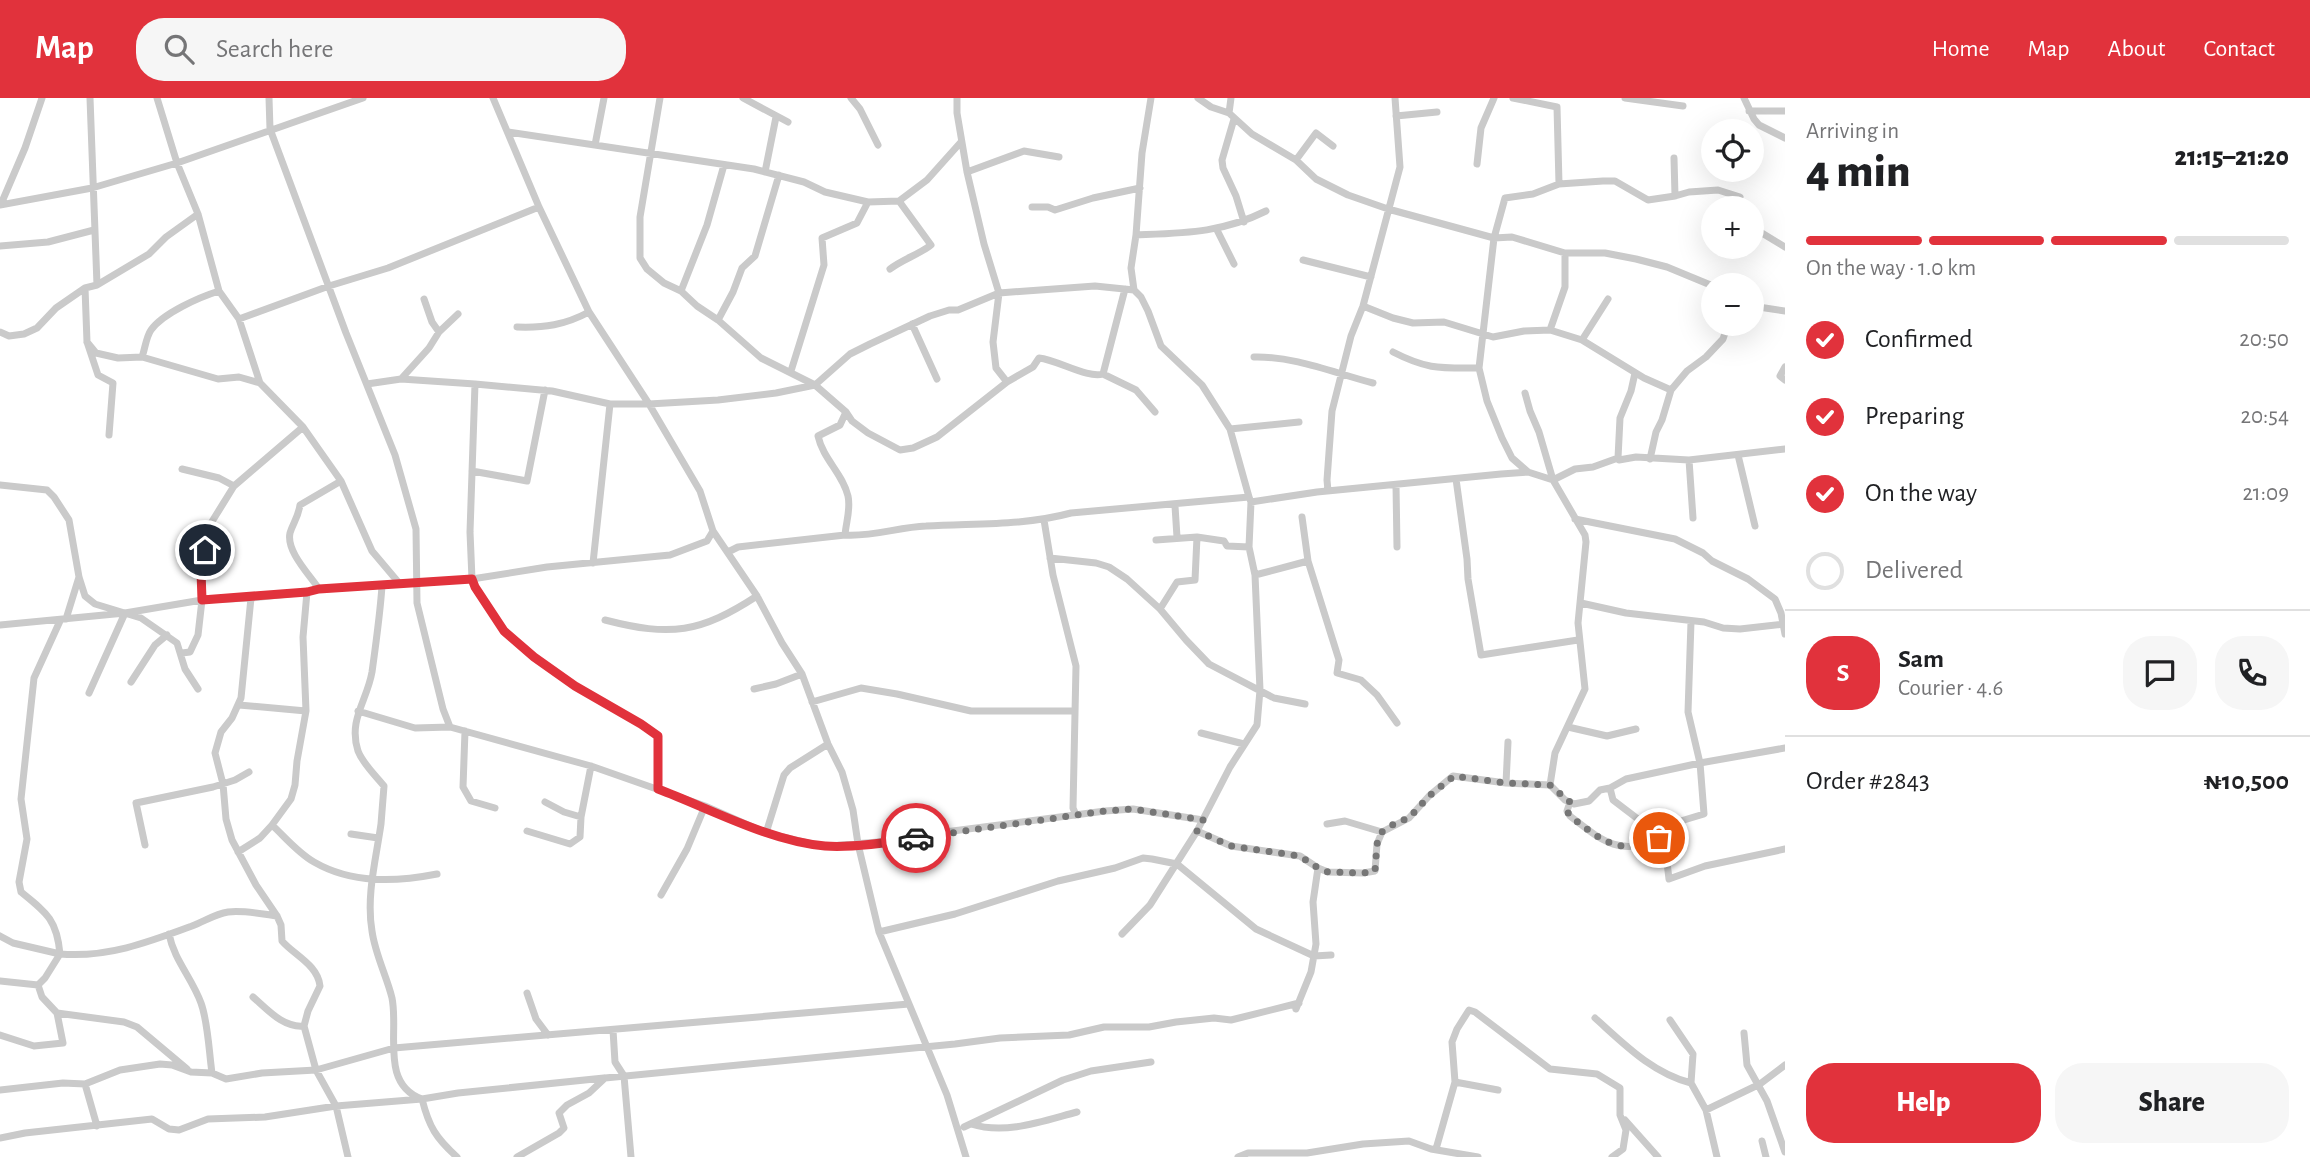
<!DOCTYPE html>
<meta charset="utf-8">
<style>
body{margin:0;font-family:"Alegreya Sans",sans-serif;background:#f6f6f6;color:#202124;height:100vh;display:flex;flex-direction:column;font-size:26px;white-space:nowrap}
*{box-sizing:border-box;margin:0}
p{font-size:23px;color:#757577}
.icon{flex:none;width:38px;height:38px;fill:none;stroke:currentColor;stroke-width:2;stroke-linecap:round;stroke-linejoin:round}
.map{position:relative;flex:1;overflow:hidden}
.side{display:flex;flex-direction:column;background:#fff;width:525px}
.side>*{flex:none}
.tools{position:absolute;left:1701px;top:21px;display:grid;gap:14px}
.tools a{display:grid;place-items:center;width:63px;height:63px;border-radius:50%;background:#fff;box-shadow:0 7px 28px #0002;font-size:35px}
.pin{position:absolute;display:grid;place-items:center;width:60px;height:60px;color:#fff;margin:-30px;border:4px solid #fff;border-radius:50%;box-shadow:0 2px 7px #0007}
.courier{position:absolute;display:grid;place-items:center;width:70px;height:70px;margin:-35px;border:5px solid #e1323c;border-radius:50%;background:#fff;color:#222;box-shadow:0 2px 9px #0007}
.headline em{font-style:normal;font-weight:800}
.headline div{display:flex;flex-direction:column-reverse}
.headline{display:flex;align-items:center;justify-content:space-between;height:119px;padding:0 21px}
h1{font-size:46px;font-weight:800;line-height:52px}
.bar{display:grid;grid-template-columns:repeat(4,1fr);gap:10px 7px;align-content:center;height:84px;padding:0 21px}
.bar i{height:9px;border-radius:5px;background:#e0e0e0}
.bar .on{background:#e1323c}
.bar p{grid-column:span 4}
.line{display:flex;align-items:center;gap:18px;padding:0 21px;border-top:2px solid #e0e0e0}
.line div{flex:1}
.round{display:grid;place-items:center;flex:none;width:74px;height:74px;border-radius:28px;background:#f6f6f6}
ol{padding:0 21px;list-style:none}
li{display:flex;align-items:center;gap:21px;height:77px}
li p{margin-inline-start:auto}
li .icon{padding:7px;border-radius:50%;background:#e1323c;color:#fff;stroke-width:4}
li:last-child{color:#757577}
li i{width:38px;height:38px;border:4px solid #e0e0e0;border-radius:50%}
.cta{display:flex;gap:14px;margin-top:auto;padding:14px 21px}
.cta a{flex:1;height:80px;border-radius:28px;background:#e1323c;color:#fff;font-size:28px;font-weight:800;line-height:80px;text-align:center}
.cta a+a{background:#f6f6f6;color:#202124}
header{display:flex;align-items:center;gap:42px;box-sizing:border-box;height:98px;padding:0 35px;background:#e1323c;color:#fff}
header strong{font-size:33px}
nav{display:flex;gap:38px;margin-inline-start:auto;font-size:24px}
.search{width:490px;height:63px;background:#f6f6f6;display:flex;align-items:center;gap:18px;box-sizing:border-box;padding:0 24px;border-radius:28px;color:#757577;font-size:26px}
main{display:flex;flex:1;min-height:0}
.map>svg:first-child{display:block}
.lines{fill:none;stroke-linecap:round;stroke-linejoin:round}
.minor{stroke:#cacaca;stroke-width:7}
.done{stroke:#767676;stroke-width:7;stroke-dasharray:0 12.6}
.route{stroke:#e1323c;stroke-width:9}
</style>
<header>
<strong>Map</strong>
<div class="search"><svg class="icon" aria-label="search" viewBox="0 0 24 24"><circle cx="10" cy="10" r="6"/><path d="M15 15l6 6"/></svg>Search here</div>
<nav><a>Home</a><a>Map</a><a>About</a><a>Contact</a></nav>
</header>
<main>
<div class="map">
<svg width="1785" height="1059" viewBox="0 0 1785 1059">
<rect width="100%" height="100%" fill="#fff"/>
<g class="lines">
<path class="minor" d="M90,0L97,187
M157,0L177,65L198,116L219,193L239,221L260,285L303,329L341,383L372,453L399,485
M269,0L270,31L346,235L395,357L416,431L417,505L443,611L450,629L591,668L705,708L766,735L816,747L829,748L903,742L945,734L1105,713L1133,711L1203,722
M493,0L539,109L589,214L649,306L700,393L713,433L757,498L782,545L802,576L828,646L842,674L853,712L858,746L879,834L947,997L966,1059
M660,0L640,119V160L647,171L664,185L681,193L697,208L718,222L761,260L815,287L846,314L852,323L868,335L900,352L913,350L937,339L1007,284
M743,0L788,24
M851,0L860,11L878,47
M957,0V15L967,74L984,146L999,195L993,244L996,270L1007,284L1033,269L1039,260C1058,262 1088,281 1103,276L1125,191
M1151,0L1142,55L1136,137L1131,170L1134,192L1141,199L1148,213L1161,248L1202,287L1230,331L1249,399
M1198,0L1211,9L1229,15L1252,36L1296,62L1316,81L1348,97L1388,111L1494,140L1512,139L1565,155H1605L1636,161L1667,169L1713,188
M1513,0L1557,9L1559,86
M1625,0L1683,8
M1744,0L1754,21L1759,27L1785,40
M1749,13H1785
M1229,15L1231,0
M1396,18L1437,14
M1234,21L1222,62L1223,70L1236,98L1244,124
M508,34L754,71L804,84L825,94L868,104L899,103L927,82L961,44
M595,47L604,0
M1674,60L1675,98
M1296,62L1316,35L1333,48
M1477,66L1481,30L1494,0
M765,74L776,19
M967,74L1024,53L1059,59
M1,106L25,50L42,0
M0,107L92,90L177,65L363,0
M1032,109H1048L1055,112L1093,100L1140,90
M1752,129L1785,149
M1217,132L1234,166
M1136,137C1184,135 1222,135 1266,113
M0,148L48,144L94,132
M1303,162L1371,179
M890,171C903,161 918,157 931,147L899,103
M85,190L87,244L98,277L113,285L109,337
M681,193L707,127L724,67
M1363,208L1393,220L1413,225L1444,224L1493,239L1524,233L1550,232L1582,242L1644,280L1671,292
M1752,208L1785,213
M239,221L329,188L388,170L539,109
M718,222L733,194L742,170L755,158L779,77
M912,226L937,281
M517,229C544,230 565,227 589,214
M1550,232L1565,189V155
M0,234L9,238L24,236L37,230L56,210L85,190L97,187L149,156L166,139L198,116
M439,234L458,216
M1582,242L1608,201
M87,244L96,255L118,260L142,259L218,281L239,279L260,285
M1393,254C1428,272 1441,270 1479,270
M142,259C145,251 146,239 151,232C163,215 200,199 219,193
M1254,259C1295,258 1334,275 1373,285
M1785,269L1780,278L1785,282
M791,273L824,167L822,140L857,125L868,104
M1103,276L1136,292L1155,314
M401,281L429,250L439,234L432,224L424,201
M367,286L401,281L475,286L552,293L610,306H649L718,302L776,295L815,287L850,256L870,246L930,218L949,212H958L999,195L1095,188L1134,192
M475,286L470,434L472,481L475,489L504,533L534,559L575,588L641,626L658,638V691
M1525,295L1530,313L1539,334L1553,382L1585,437L1586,444L1578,525L1585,591L1555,655L1550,687L1565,702L1574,706L1589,703L1600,692L1610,690L1626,681L1700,665L1785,650
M1230,331L1299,324
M1738,357L1755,428
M1618,360L1620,320L1631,293L1635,275
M1650,361L1656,334L1662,322L1671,292L1687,273L1706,259L1723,241L1728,226
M1689,362L1693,420
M182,371L219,380L234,388
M472,373L527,383L545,292
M1528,374L1512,360L1502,340L1487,303L1479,270L1494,140L1505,100L1533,96L1559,86L1603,83H1615L1648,102L1675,98L1689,94L1718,92L1740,99
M1456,381L1467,461L1468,481L1481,557L1578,542
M0,387L47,392L54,399L69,422L79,479L85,498L95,506L141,520L177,545L185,571L198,591
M1396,387L1397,449
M1328,393L1327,382L1332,313L1351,238L1363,208L1400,69L1395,0
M1175,408L1177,439
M1302,419L1308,463
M1575,421L1675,441L1703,455L1712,463L1748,481L1775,501L1781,515L1785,536
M1044,422L1053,477L1076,568L1073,710L1076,717
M845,437C846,424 851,411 848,398C843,376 823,361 818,338L840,327L846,314
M1156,442L1197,439L1224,443L1227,448L1249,449
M728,454L738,449L845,437C872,439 899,429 926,428C975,425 1023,428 1071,415L1249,399L1251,404L1317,394L1501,376L1528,374L1553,382L1575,371L1593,369L1618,360L1619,362L1636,359L1689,362L1785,351
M1050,460L1096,465L1109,469L1127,481L1160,511L1186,542L1209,566L1274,600L1305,606
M593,465L610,306
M1255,477L1308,463L1339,562L1337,575L1361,582L1377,597L1397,625
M382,488C380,517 376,545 372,574C367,603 348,622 358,653C363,666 376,678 384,688C383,701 382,714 381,726C376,761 366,798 372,833C375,856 387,879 392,900C399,934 380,986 422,1001C429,1029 436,1040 457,1059
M319,491C309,476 286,453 290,435C293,425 298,420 300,407L341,383
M307,494L303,539L306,613L297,663L295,687L291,701L272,727C285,739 298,755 314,764C352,786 396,784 437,776
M251,500L241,600L232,620L221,634L215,655L223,686L226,721L232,742L256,787L277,818L281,827L282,843C294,857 318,867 320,888L308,913L304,928C283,930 268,912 253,899
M1581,505L1626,515L1704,524L1723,530L1740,531L1784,526
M1160,511L1177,484L1195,482L1197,439
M66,521L79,479
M605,522C671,539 700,535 757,498
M60,523L34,580L21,701L27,741L19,784L21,794C47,815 57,822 60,856C107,860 149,844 192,828C205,823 215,816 228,814C244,812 261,816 277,818
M0,527L125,515L202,502L251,500L307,494L319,491L472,481L547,469L670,457L707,443L713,433
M182,555L190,554L198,537L202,502L201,473L208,430L234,388L303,329
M131,584L155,547L167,537
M754,591L776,586L802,576
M89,595L125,515
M812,604L861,590L897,596L971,613H1074
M239,607L306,613
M358,613L415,630L450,629
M1568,629L1607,638L1636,631
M465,633L463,689L471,703L495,710
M1201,635L1244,646
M1506,685L1508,644
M1610,690L1613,702L1651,731L1659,741L1666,756L1669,781L1705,768L1785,751
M545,704L564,714L581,719
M1570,704L1567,713L1570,718C1601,742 1619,759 1659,741L1664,728L1704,716L1700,665L1688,614L1691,524
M1327,726L1345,723L1382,734
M527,733L570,746L580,739L581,719L591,668
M1197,733L1231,748L1300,758L1318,770L1328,774L1363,775L1375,773L1377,746L1382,734L1409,720L1429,698L1453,678L1506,685L1550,687
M766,735L784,677L790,670L828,646
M351,736L378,740
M145,747L136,705L213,689L235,682L249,674
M238,754L260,740L272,727
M661,797L687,751L705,708
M879,834L955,816L1058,783L1115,770L1143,760L1152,761L1177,766L1256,831L1314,858L1331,857
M169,836C174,862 192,880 201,905C208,924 209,954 212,975
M1122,836L1150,807L1197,733L1230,669L1257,627L1260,592L1255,477L1249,449L1251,404
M0,838L13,845L60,856L45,880L38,887L42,899L57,915L124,924L137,929L187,971
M0,883L38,887
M527,895L536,921L548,937
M1296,911L1311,874L1316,846L1313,804L1318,770
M1595,920C1624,946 1652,975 1691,985
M1670,922L1693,956L1691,985L1706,1012L1717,1059
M304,928L316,972L336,1008L348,1059
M613,932L615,964L624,978L631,1059
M1744,935L1747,967L1767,1003L1785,1054
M0,937L34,948L63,945L57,915
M1455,984L1498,992
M85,986L97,1028
M0,992L63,985L85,986L120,972L160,966L172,967L191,974L212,975L226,981L262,975L316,972L394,950L909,906
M1706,1012L1760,986L1785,967
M1625,1022L1658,1059
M971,1026C1006,1037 1043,1023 1077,1014
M964,1029L1063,982L1091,973L1151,964
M0,1040L25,1035L152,1021L169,1031L179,1032L208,1021L265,1019L336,1008L422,1001L458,995L604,980
M1762,1043L1766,1059
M1436,1051L1455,984L1452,944L1457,931L1469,912L1475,914L1550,971L1597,976L1620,990V1017L1626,1032L1623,1051L1612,1059
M517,1059L559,1035L564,1030L559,1015L567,1007L589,995L605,980L955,946L1000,940L1069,937L1104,929H1149L1176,924L1214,920L1231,922L1299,905
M1238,1059L1248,1055H1307L1363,1046L1409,1043L1431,1051L1478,1059"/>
</g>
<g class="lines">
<path class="done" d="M916,740L1105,713L1133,711L1203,722L1197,733L1231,748L1300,758L1318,770L1328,774L1363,775L1375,773L1377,746L1382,734L1397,724L1409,720L1429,698L1454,678L1506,685L1550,687L1570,704L1567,713L1570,718C1601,742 1619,759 1659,740"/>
<path class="route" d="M205,452L201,473L202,502L307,494L319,491L472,481L475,489L504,533L534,559L575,588L641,626L658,638V691C711,711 769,743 825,748C849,750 892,744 916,740"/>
</g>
</svg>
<div class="tools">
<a><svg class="icon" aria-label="locate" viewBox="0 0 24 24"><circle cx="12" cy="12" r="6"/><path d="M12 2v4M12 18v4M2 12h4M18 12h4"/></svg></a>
<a>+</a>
<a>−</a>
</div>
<div class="pin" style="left:1659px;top:740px;background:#ea580c"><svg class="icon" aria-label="bag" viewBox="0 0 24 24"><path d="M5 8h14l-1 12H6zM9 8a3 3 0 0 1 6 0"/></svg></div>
<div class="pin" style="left:205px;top:452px;background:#1f2937"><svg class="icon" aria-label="home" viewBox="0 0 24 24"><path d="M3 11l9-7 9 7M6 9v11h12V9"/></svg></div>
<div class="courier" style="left:916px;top:740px"><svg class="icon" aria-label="car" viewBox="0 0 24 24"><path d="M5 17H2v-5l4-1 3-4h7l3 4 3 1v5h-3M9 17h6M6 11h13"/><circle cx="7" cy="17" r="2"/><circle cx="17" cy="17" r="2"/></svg></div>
</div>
<section class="side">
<div class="headline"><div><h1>4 min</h1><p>Arriving in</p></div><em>21:15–21:20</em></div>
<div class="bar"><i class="on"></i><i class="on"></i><i class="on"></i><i></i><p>On the way · 1.0 km</p></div>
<ol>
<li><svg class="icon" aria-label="check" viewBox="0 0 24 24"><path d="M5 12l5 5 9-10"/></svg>Confirmed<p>20:50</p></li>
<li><svg class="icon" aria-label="check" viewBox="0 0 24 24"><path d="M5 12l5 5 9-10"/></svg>Preparing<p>20:54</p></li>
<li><svg class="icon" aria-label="check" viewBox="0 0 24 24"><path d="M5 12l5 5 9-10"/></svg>On the way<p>21:09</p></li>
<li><i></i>Delivered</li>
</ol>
<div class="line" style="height:126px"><b class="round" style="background:#e1323c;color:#fff">S</b><div><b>Sam</b><p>Courier · 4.6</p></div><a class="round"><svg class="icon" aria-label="chat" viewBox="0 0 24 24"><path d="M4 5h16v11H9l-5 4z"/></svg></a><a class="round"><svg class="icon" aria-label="phone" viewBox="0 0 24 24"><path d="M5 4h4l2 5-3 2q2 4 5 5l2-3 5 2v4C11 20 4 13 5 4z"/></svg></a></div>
<div class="line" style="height:91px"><div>Order #2843</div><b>₦10,500</b></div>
<div class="cta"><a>Help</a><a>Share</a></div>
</section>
</main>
